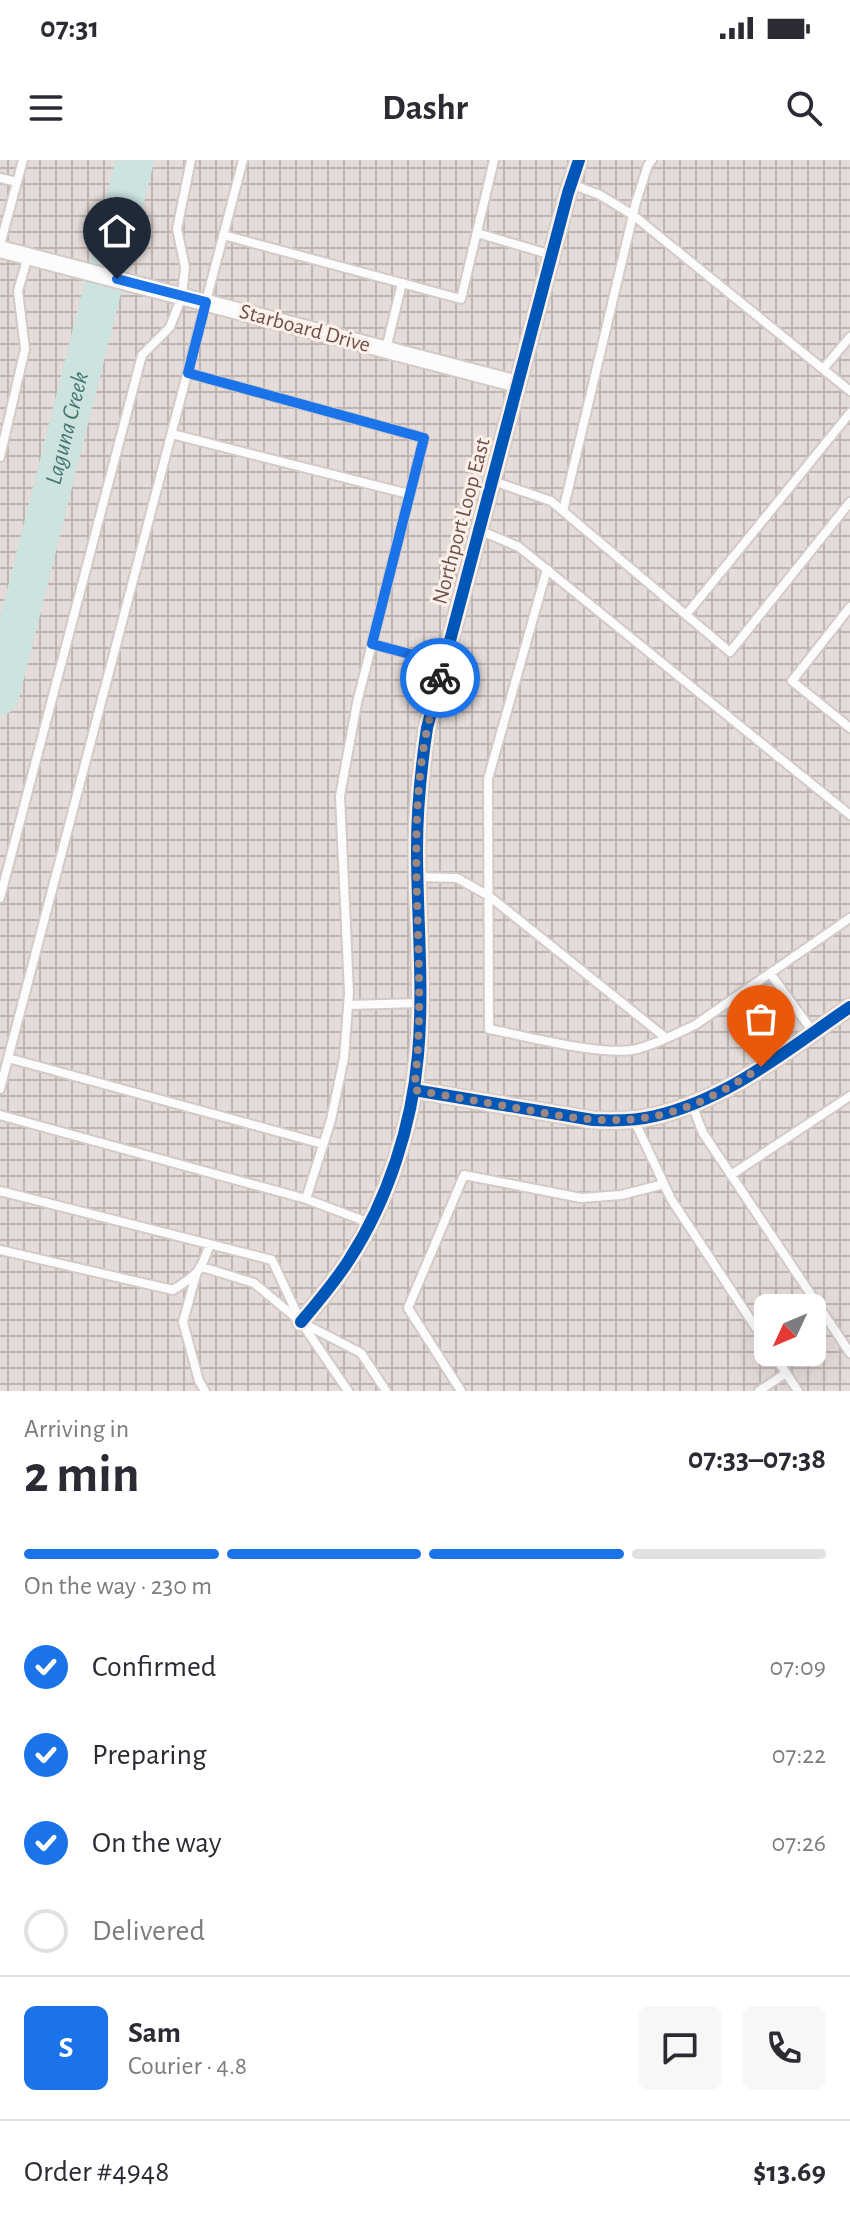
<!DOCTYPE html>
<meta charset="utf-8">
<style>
body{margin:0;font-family:"Alegreya Sans",sans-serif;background:#f7f7f7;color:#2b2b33;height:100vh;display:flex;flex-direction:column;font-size:30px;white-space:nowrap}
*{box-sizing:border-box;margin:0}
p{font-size:26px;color:#7c7c81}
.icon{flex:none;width:44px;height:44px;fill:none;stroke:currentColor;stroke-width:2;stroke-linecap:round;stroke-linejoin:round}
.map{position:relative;height:1231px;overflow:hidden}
.sheet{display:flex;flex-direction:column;background:#fff;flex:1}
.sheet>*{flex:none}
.needle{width:52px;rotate:226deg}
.buttons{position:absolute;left:754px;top:1134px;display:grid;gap:16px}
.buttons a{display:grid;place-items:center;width:72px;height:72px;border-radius:12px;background:#fff;box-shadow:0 8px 32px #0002;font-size:40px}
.pin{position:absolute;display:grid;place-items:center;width:68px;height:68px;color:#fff;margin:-82px -34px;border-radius:50% 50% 50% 0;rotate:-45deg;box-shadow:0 0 8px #0007}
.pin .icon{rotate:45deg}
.courier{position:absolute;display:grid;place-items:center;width:80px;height:80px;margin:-40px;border:6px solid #1a73e8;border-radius:50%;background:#fff;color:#222;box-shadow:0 2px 10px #0007}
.headline em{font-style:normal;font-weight:700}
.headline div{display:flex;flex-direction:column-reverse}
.headline{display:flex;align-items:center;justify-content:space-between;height:136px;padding:0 24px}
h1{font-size:52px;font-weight:700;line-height:60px}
.bar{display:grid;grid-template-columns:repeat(4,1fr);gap:12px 8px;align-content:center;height:96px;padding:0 24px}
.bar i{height:10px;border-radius:6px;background:#e1e1e2}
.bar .current{background:#1a73e8}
.bar p{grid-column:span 4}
.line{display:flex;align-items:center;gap:20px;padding:0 24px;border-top:2px solid #e1e1e2}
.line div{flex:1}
.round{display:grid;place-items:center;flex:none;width:84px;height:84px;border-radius:12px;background:#f7f7f7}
ol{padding:0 24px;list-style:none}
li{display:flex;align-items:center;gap:24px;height:88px}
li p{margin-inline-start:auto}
li .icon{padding:8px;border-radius:50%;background:#1a73e8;color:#fff;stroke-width:4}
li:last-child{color:#7c7c81}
li i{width:44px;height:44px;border:4px solid #e1e1e2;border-radius:50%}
.status{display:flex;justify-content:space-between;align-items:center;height:56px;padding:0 40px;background:#fff;direction:ltr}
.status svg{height:22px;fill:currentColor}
header{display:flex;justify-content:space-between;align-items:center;height:104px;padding:0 24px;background:#fff;font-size:36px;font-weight:700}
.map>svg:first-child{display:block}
.industrial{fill:url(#industrial-grid);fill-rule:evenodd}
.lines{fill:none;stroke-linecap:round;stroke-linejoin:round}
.river{stroke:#cce3e0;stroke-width:38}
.service-casing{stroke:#d2cac7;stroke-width:12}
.minor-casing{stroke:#d2cac7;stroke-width:20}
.service{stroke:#fdfcfc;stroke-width:8}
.minor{stroke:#fdfcfc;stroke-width:16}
.cycleway-casing{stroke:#fcf0e9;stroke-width:17}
.cycleway{stroke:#0057b8;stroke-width:12}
.done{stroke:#9c8783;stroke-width:8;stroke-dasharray:0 14.4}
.route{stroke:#1a73e8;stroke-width:10}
.labels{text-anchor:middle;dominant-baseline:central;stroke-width:6;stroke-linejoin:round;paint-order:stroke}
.street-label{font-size:22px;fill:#6d514d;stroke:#fcf0e9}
.water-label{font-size:24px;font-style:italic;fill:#477774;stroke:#fcf0e9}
</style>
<div class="status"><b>07:31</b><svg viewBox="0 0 49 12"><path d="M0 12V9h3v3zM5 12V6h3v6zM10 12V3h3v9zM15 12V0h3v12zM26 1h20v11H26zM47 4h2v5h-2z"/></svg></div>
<header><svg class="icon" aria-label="menu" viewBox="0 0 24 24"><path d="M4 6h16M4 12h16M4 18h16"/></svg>Dashr<svg class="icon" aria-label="search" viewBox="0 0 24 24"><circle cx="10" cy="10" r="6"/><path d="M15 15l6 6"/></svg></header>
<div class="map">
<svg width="850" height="1231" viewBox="0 0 850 1231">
<defs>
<pattern id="industrial-grid" width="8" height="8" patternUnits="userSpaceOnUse" patternTransform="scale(2)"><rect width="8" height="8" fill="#e5dcd9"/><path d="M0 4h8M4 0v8" fill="none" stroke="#beb5b2"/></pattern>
</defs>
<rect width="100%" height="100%" fill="#f4ece8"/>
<path class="industrial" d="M0,0H850V1231H0ZM768,1148H812V1192H768Z"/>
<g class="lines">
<path class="river" id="s1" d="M0,536L135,0"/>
<g class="service-casing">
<path id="service" d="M0,18L17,22
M571,24L600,35L633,55L850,231
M477,73L552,95
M223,75L461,139L494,0
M0,85L23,0
M386,189L402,123
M823,209L850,177
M172,274L409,334
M0,297L25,189L18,131L28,96
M493,321L551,341L730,492L850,342
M563,351L636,42L648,5L652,0
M479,370L519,387L850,655
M547,409L488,619L489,869C525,876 604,897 637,889C657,884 676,874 695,865L850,758
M850,447L792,521L850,568
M686,455L850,253
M372,484L444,503
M418,717L457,718L489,736L666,878
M0,738L142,195L170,167L182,136L185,107L177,69L191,0
M770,813L813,872
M348,845L420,843
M8,898L323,984
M0,929L243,0
M692,945L703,973L850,1193
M0,955L306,1039L331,960L344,898L349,833L340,636L357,543L424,278L188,213
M634,960L671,1039L768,1186
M731,1015L850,936
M0,1031L272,1100L301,1162L348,1231
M306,1039L370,1063
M0,1090L173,1130C198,1114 200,1113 210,1084
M202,1107L254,1123L301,1162L361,1193L386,1231
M196,1115L183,1162L199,1221L205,1231
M772,1192L798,1231
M461,1231L408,1148L464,1015L581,1038L621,1035L664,1024
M759,1231L786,1213"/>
</g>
<g class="minor-casing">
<path id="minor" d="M0,89L518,224
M414,930L593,960C614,961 635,961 655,956C729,939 788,889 850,847
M301,1162C318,1142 335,1122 349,1100C388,1040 412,965 418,895C424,827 417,757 417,689C417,648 421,608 427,568L568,33L579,0"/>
</g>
<use href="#service" class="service"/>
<use href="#minor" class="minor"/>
<g class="cycleway-casing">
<path id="cycleway" d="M414,930L593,960C614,961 635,961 655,956C729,939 788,889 850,847
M301,1162C318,1142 335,1122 349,1100C388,1040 412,965 418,895C424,827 417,757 417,689C417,648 421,608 427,568L568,33L579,0"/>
</g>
<use href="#cycleway" class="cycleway"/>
</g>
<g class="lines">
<path class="done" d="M440,518C432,548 424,577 421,607C408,714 428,823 414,930C448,936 482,942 516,948C561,956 605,965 650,957C691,950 727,930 761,907"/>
<path class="route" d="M117,119L206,142L188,213L424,278L372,484L444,503L440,518"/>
</g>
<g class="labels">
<g class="street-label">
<text transform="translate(305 168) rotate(15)">Starboard Drive</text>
<text transform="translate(461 361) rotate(-75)">Northport Loop East</text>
</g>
<g class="water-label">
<text stroke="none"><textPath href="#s1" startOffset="276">Laguna Creek</textPath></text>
</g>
</g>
</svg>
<div class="buttons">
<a><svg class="needle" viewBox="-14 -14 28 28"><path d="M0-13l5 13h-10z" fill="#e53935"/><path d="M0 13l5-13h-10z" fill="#7c7c81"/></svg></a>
</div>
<div class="pin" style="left:761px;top:907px;background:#ea580c"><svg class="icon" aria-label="bag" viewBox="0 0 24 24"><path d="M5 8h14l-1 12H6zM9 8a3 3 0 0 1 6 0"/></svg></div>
<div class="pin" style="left:117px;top:119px;background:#1f2937"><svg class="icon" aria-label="home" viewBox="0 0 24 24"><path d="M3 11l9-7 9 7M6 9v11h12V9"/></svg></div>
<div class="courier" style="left:440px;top:518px"><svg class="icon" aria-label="bike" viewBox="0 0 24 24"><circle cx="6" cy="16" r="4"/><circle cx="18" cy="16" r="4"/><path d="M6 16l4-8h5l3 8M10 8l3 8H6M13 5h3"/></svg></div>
</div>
<section class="sheet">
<div class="headline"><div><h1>2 min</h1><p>Arriving in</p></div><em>07:33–07:38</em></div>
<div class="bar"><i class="current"></i><i class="current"></i><i class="current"></i><i></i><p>On the way · 230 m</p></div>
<ol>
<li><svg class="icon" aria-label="check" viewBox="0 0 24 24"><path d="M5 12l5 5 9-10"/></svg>Confirmed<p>07:09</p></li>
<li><svg class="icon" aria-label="check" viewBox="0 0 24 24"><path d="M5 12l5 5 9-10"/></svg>Preparing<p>07:22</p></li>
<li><svg class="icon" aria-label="check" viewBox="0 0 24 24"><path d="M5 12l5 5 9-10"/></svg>On the way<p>07:26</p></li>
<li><i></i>Delivered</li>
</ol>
<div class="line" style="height:144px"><b class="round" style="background:#1a73e8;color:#fff">S</b><div><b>Sam</b><p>Courier · 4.8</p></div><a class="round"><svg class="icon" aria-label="chat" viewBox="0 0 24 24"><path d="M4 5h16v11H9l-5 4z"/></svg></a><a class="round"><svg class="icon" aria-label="phone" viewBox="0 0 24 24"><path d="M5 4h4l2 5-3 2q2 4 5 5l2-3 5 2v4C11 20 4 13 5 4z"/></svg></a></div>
<div class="line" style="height:104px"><div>Order #4948</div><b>$13.69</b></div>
</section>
